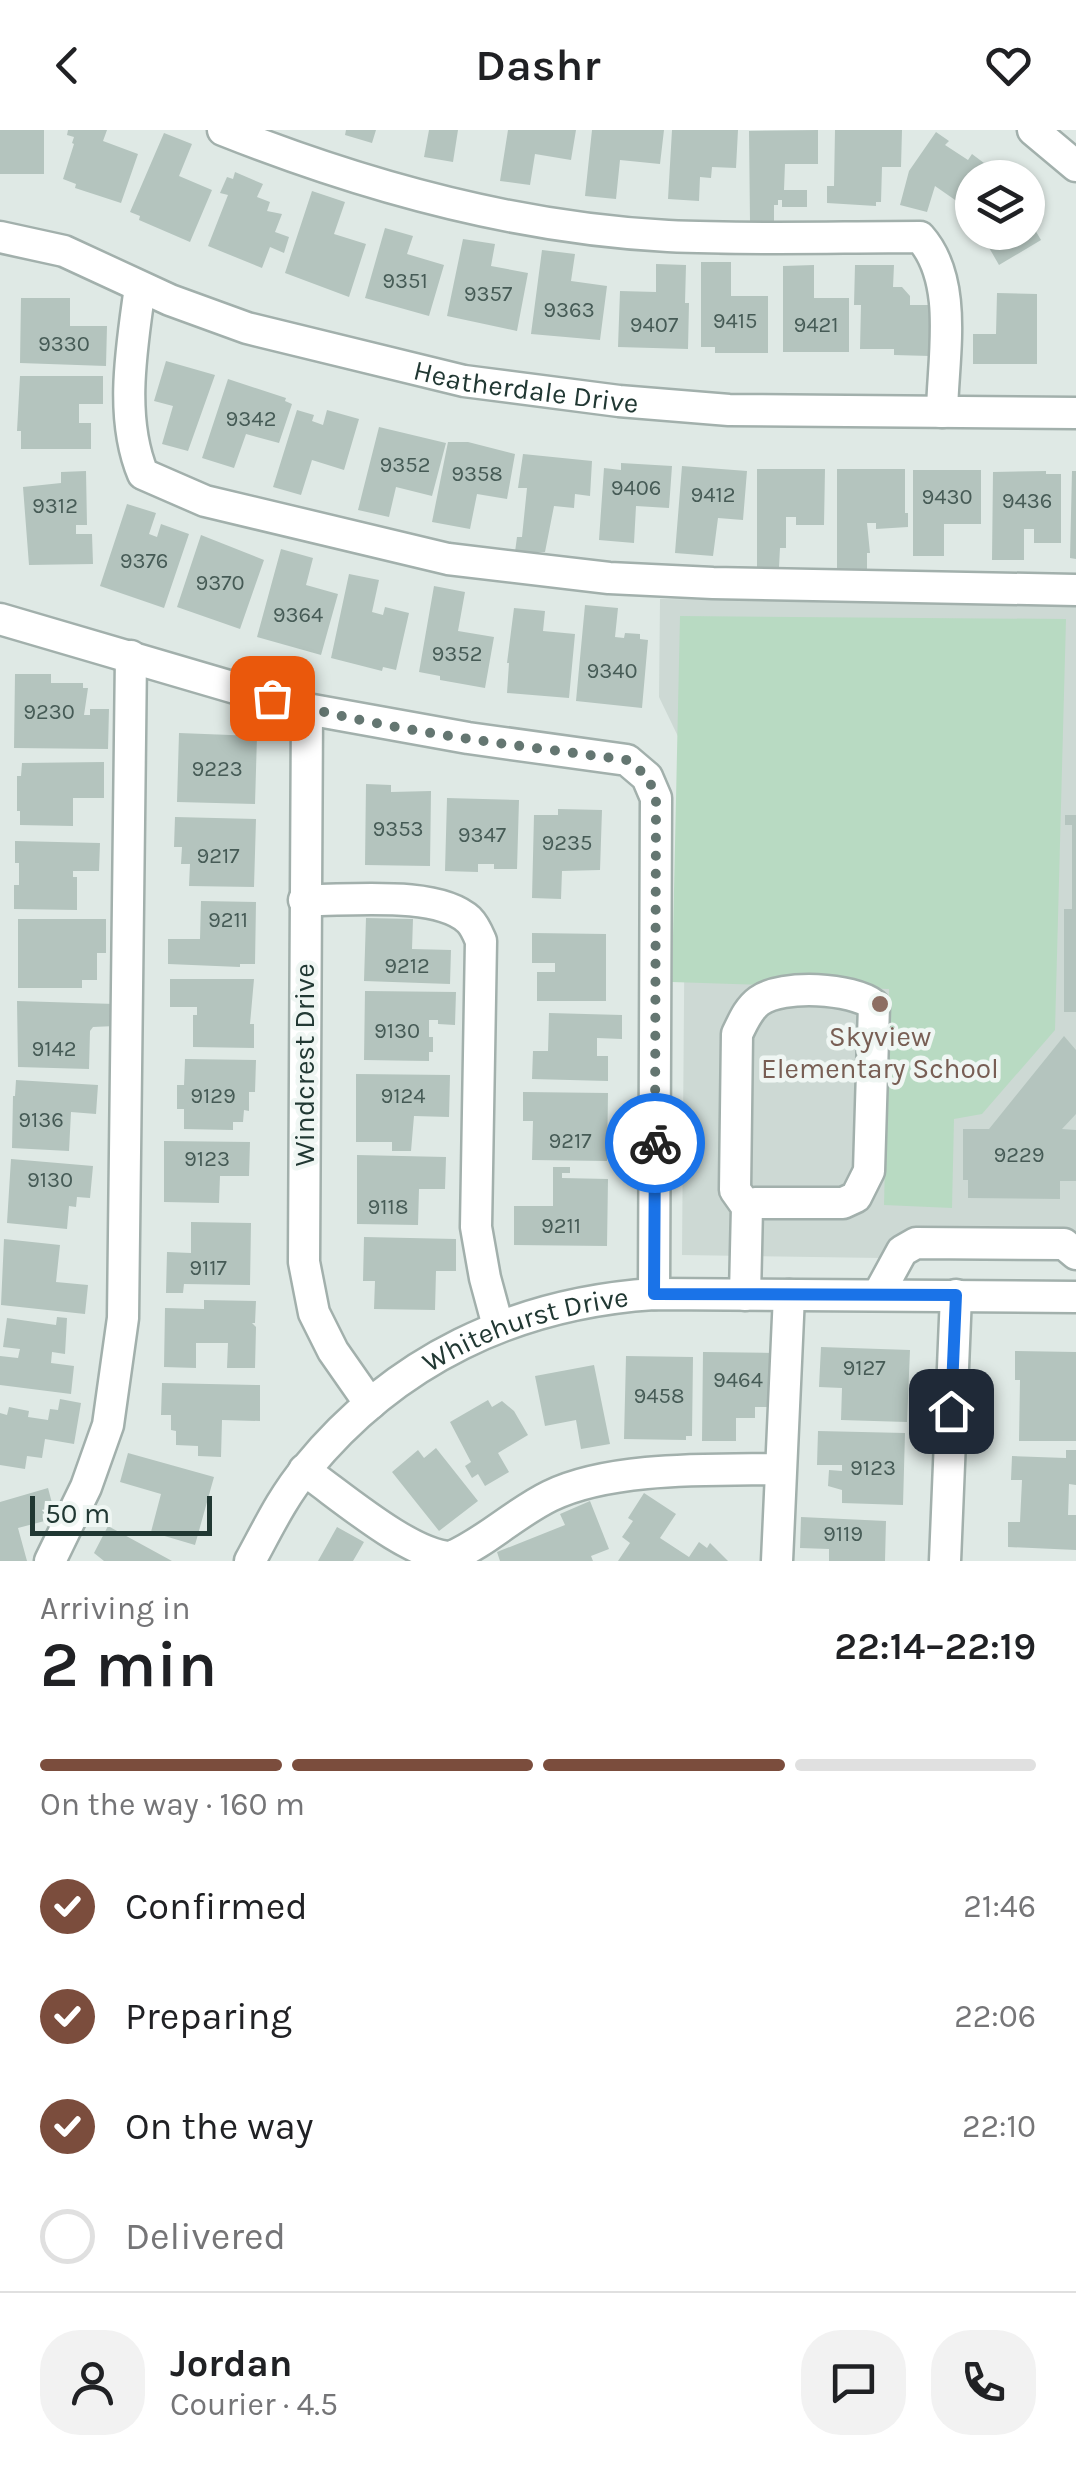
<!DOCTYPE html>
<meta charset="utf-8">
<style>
body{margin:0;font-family:Karla,sans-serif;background:#f2f2f2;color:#202124;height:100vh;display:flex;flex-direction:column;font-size:38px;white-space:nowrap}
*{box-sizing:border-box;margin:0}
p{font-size:32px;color:#757577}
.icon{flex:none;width:55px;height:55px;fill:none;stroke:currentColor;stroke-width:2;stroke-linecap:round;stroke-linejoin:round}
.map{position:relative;height:1431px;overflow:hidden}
.details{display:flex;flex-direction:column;background:#fff;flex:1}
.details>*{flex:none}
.controls{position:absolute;left:955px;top:30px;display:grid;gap:20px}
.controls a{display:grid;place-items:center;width:90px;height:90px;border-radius:50%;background:#fff;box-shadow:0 2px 8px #0004;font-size:50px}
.scale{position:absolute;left:30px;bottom:25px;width:182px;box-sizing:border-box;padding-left:10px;border:5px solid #213833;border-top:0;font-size:28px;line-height:35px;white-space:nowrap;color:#213833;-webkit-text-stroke:8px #eff6f3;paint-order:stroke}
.pin{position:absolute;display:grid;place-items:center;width:85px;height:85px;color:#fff;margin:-42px;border-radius:20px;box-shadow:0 5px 15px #0006}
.courier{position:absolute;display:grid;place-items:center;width:100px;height:100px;margin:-50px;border:8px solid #1a73e8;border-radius:50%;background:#fff;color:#222;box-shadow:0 2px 12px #0007}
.summary em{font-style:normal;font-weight:600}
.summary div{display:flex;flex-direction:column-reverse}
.summary{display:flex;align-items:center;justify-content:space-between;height:170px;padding:0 40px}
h1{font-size:65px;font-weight:600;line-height:75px}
.bar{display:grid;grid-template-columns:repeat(4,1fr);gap:15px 10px;align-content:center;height:120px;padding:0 40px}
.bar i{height:12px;border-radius:8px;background:#e0e0e0}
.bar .selected{background:#7b4d3d}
.bar p{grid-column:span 4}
.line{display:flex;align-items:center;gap:25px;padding:0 40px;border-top:2px solid #e0e0e0}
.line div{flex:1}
.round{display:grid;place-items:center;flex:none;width:105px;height:105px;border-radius:40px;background:#f2f2f2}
ol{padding:0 40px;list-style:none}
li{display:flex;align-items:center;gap:30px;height:110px}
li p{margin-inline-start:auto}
li .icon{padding:10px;border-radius:50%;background:#7b4d3d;color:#fff;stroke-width:4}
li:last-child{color:#757577}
li i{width:55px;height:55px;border:5px solid #e0e0e0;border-radius:50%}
header{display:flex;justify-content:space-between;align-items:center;height:130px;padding:0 40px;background:#fff;font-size:45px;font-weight:600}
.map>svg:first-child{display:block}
.built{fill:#cdd9d4}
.green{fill:#b8dac2}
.building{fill:#b4c4be}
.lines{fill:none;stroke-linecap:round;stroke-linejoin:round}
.minor-casing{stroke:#a2b0ac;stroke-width:35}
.minor{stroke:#fff;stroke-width:30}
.done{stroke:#647671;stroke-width:10;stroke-dasharray:0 18}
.route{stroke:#1a73e8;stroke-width:12}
.education-dot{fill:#8d6e63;stroke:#eff6f3;stroke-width:4}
.labels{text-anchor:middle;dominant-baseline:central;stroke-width:9;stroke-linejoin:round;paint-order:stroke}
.number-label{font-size:22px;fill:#465b56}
.street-label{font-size:28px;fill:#213833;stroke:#eff6f3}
.education-label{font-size:28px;fill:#785e54;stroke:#eff6f3}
</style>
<header><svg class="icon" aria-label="back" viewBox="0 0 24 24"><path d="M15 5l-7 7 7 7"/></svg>Dashr<svg class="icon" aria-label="heart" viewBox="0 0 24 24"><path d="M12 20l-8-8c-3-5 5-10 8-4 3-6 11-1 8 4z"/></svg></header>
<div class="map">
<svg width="1076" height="1431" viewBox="0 0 1076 1431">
<rect width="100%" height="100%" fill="#dfe9e5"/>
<path class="built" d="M660,469L1076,475V1131L682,1125L686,623L659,567Z"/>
<path class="green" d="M680,486L1066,489L1055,900L982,984L954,989L952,1078L884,1075L889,859L672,852Z"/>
<path class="building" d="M0,0H44V44H0Z
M68,0H107L103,11L138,24L121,73L75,58L76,54L63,49L74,14L72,13L74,7L67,5Z
M346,0H376L372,13L345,5Z
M429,0H458L453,32L424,27Z
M508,0H576L571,30L535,24L530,55L500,51Z
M592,0H664L660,34L620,30L616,69L585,66Z
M672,0H738L736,38L712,37L711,48L700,47L699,71L668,69Z
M818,0V34H785L784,60H807V77H782V70H778V75H774V92H750L749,1Z
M835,0H902L901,37H882L881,72H876V76L827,73V56H834Z
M936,2L949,11L945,15L968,30L972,24L984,33L958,72L935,56L927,82L900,75L909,41Z
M164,3L192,14L179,46L212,60L190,112L139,90L140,86L130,82Z
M235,42L263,54L257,67L270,72L267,81L282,84L275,102L289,107L284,123L270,117L262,138L208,116L228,65L220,63L227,47L233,49Z
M312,61L345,72L334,104L366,114L349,167L285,143Z
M1028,88L1041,110L999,135L980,102H1028Z
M385,98L413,106L407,124L444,135L429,186L365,168Z
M463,109L495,114L491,136L528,143L517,201L447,186Z
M542,120L575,124L571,151L607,156L600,210L531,204Z
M701,132H731V166H768V223H715V217H701Z
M656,134L686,135L685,173H689L688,219L618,217L620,161L656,162Z
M814,135V168H849V222H783V136Z
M855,135H894L893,157H902L910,166V175H930V226L894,225V219H860L861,175H854Z
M997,163L1037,164V234H973V204H996Z
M21,168H70V196H107L106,236L20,233Z
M166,231L215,245L188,321L162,314L173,276L154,271Z
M20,246H103V274H79V293H91V319H21V301H17Z
M228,249L286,268L285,271L292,274L279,313L246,304L234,338L202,328Z
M297,280L314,285L312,291L323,295L327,280L359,289L344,340L312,330L301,365L273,357Z
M379,297L446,313L432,366L396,357L389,387L358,380Z
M448,312H468L515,324L507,369L477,364L470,399L432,392Z
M523,324L592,331L590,366L575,364L574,378L554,376L545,422H515L517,407H522L527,358H518Z
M621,333L672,336L669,378L636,376L634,413L599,410L604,338L621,340Z
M682,336L747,341L743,390L718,388L713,426L675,423Z
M757,339H825L824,395H796V387H786V418H780L779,437H757Z
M837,339H905V383H908V397L876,399V393H867L870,423H867V445L837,444Z
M913,340H981V394H944V426H913Z
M86,341L87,395H76V404H92L93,434L29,435L23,357L61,353V342Z
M1046,341V344H1061V413H1034V399H1024V430H992L993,342Z
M1072,341H1076V429L1070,428Z
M127,374L156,383L149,404L157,407L161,394L189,404L164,478L100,456Z
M201,405L264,430L240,499L177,477Z
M281,419L313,428L306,455L338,464L321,525L257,507Z
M349,444L379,450L372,482L383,485L385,477L409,483L396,540L383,537L382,541L331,528Z
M434,456L465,462L458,501L494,507L485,558L440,550V546L419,542Z
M585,475L618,478L615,507L624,508L625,503L640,504V509L648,510L642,578L576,571Z
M514,478L545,481L543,501L575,504L569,568L507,563L509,533H507Z
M15,544H51V553H83V558H88L84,585H90V579H109L108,619L14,618Z
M179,603L257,606L255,674L177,672Z
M104,632V668H73V696L20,695V681H17V646H21L22,633Z
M366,654L391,655V662L431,661L430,736L365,735Z
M447,668L519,670L517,739H494V734H478V742L445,741Z
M558,679L602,680L600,740L562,741L561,769L532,768L534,685H558Z
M1065,685H1076V882H1064V779H1072V695H1065Z
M175,687L256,689L254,757L189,756L190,734H181L182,717H174Z
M15,711L100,713L99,741H73V747H77V780L14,779V755H19V733H15Z
M201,771L256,772L255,834H240V837L168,834V809H200Z
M366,788L413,789L412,819L451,820L450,854L364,851Z
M18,789H106V823H97V850H82V858H18Z
M532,803L606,804V871H537V842H555V833H532Z
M170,849H254L250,894H254V918L193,917V885H197V877H170Z
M365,861L456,862L455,895L438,894V890H429V907H433V922H429V931L364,930Z
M17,871L115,874V896L93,897L90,901L89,939L18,937Z
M549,883L622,885V909L597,908V926H608V951L532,949L533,921H548Z
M1064,906L1076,920V984L1062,999L1076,1000V1051H1060V1069L968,1068V1050H963V999H989Z
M185,929L256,930L255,962H249V981L244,980L243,992H233V1000L184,999V979H177V955H184Z
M356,944L450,945L449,987L414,986L411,1021H392V1012H356Z
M16,950L98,955L96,984L71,982L69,1021L12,1018L13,966H15Z
M523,962L608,963L607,1031L532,1030L533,991H523Z
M164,1011L250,1012L249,1046H220L219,1073L164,1072Z
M357,1025L446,1027L445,1059H419L418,1095L357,1094Z
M11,1029L93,1036L90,1068L77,1067L76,1077L69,1076L67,1099L7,1093Z
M553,1037H570V1043H562V1048L608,1049L607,1116L514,1115V1076H553Z
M191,1092L251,1093L250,1155L184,1154L183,1163H166L167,1122L191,1123Z
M364,1107L456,1109V1141H436L435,1180L374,1179L375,1151H363Z
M4,1109L60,1115L56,1152L88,1155L85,1184L1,1175Z
M204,1170L256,1171L255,1193H252L256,1197L255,1238H227L228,1213H196V1238L164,1237L165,1178L204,1179Z
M57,1187L67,1188L65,1224L52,1222L51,1233L74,1236L71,1264L0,1255V1226L18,1228L20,1219L3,1217L7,1188L56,1195Z
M821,1217L910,1220L907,1292L841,1290L842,1258L819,1257Z
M1015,1221L1076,1222V1311H1019L1020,1250H1015Z
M703,1222L774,1223V1277H755V1288H736V1311H702Z
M626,1226L693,1227L692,1306H686V1310L624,1309Z
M594,1235L610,1314L581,1319L576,1290L545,1296L535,1246Z
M162,1253L260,1255V1291L222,1290L221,1327L198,1326V1316L176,1315V1301L171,1300V1285H161Z
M60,1269L81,1273L74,1314L45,1309L42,1328L27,1326L25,1339L0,1335V1283L7,1285L9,1277L29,1281L28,1287L48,1290L50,1279L58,1280Z
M488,1270L492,1277L502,1271L514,1281L528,1305L498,1323L509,1342L485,1356L478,1344L472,1348L465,1336L471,1332L450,1292Z
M818,1301L905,1303L903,1375L842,1373V1360L828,1356L829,1340L842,1341V1335H817Z
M436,1318L478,1371L439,1401L392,1342L418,1320L424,1328Z
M1066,1320H1076V1355L1069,1354L1068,1385H1076V1420L1008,1417V1392H1020L1022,1350H1011L1012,1326L1066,1328Z
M128,1323L214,1347L195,1415L151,1402L161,1364L120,1352Z
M48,1358L56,1388L18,1398L27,1431H0V1372Z
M644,1363L676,1384L660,1408L689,1427L699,1412L707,1418L710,1413L728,1431H618L630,1413L622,1407L633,1391L628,1388Z
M590,1371L609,1419L591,1426L593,1431H500L497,1422L565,1395L560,1384Z
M801,1387L886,1391L885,1431H829V1419L800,1418Z
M108,1396L172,1431H104L94,1423Z
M337,1397L364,1412L353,1431H318Z"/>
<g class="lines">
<g class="minor-casing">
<g id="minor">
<path d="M223,0C364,56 515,98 668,106C751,110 836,107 920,107C959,151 943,226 942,282"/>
<path d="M1033,0L1076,36"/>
<path id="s1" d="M0,107L64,121L170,170L247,198L464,251L619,271L729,280L1076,283"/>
<path d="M140,157C132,216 119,287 143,344L205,371L448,429L609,448L713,453L1076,460"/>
<path d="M0,489L307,579L468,608L627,630L647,647L656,668L654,1164"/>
<path d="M307,579L304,1132L314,1183L333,1221L370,1274"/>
<path d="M304,770C347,771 437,760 469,790C475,796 478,804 481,811L476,1097L485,1148L498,1196"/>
<path d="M745,1165L747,1077L755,1073H843L856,1067L869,1041L874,875C852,858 783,854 759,871C748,879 743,892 737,904L735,1060L747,1077"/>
<path d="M878,1165L902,1121L916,1113L1064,1114L1076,1124"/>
<path d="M304,1340C340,1365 410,1426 451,1427C486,1412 515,1383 550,1366C611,1336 713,1340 780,1339"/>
<path d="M50,1431L86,1357L108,1295L123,1188L131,526"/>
<path id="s2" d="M250,1431C267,1400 283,1366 306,1339C395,1230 515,1173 654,1164L1076,1167"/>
<path d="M777,1431L789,1165"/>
<path d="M945,1431L956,1165"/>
</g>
</g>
<use href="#minor" class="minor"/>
</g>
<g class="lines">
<path class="done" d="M272,568C387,602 509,614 627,630L648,647L656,668L655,1013"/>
<path class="route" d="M655,1013L654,1164L956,1165L951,1281"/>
</g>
<circle class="education-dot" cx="880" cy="874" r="10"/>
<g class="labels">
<g class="number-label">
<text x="405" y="151">9351</text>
<text x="488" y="164">9357</text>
<text x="569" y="180">9363</text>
<text x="735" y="191">9415</text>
<text x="654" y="195">9407</text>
<text x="816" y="195">9421</text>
<text x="64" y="214">9330</text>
<text x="251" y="289">9342</text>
<text x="405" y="335">9352</text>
<text x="477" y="344">9358</text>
<text x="636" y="358">9406</text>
<text x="713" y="365">9412</text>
<text x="947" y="367">9430</text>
<text x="1027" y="371">9436</text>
<text x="55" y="376">9312</text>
<text x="144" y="431">9376</text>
<text x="220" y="453">9370</text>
<text x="298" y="485">9364</text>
<text x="457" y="524">9352</text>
<text x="612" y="541">9340</text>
<text x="49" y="582">9230</text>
<text x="217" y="639">9223</text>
<text x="398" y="699">9353</text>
<text x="482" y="705">9347</text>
<text x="567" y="713">9235</text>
<text x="218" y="726">9217</text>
<text x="228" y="790">9211</text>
<text x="407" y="836">9212</text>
<text x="397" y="901">9130</text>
<text x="54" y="919">9142</text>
<text x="213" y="966">9129</text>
<text x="403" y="966">9124</text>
<text x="41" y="990">9136</text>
<text x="570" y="1011">9217</text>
<text x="1019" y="1025">9229</text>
<text x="207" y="1029">9123</text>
<text x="50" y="1050">9130</text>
<text x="388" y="1077">9118</text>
<text x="561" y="1096">9211</text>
<text x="208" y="1138">9117</text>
<text x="864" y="1238">9127</text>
<text x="738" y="1250">9464</text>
<text x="659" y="1266">9458</text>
<text x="873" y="1338">9123</text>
<text x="843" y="1404">9119</text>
</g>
<g class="street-label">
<text stroke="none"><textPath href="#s1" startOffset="550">Heatherdale Drive</textPath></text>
<text transform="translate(304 935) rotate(-90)">Windcrest Drive</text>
<text stroke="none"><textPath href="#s2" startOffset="375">Whitehurst Drive</textPath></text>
</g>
<g class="education-label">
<text x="880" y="906">Skyview<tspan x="880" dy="32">Elementary School</tspan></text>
</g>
</g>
</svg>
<div class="controls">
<a><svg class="icon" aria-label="layers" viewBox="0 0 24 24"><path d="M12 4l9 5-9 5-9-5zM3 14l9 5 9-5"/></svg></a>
</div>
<div class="scale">50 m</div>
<div class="pin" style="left:272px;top:568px;background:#ea580c"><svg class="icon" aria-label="bag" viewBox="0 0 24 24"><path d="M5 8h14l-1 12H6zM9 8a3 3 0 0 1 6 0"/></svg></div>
<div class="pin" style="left:951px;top:1281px;background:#1f2937"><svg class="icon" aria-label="home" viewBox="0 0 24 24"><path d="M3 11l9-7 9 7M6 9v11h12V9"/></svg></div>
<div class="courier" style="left:655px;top:1013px"><svg class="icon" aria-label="bike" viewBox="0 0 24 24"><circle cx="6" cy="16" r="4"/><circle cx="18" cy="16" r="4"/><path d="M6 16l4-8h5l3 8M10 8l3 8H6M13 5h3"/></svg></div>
</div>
<section class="details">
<div class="summary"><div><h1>2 min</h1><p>Arriving in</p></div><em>22:14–22:19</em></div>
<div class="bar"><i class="selected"></i><i class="selected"></i><i class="selected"></i><i></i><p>On the way · 160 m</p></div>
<ol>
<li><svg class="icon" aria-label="check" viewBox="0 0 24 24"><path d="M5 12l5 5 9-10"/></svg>Confirmed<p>21:46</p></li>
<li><svg class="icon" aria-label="check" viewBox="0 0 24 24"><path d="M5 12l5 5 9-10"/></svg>Preparing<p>22:06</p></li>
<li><svg class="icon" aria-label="check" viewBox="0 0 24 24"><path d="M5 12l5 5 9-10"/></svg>On the way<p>22:10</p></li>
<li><i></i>Delivered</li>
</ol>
<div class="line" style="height:180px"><a class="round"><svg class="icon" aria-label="person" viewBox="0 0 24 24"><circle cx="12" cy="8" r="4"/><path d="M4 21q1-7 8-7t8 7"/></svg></a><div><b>Jordan</b><p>Courier · 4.5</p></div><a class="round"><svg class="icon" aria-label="chat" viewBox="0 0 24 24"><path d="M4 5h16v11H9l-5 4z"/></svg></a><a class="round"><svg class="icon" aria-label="phone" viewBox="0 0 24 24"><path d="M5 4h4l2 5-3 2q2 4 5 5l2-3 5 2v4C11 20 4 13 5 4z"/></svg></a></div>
</section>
